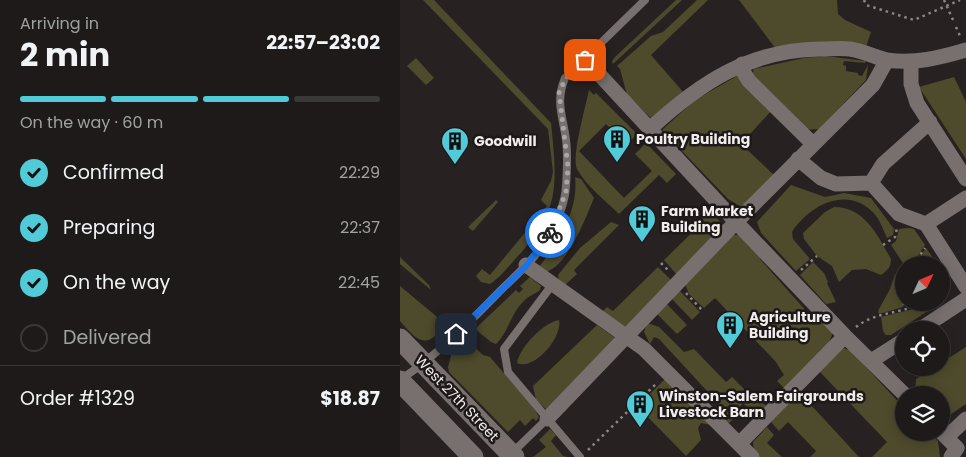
<!DOCTYPE html>
<meta charset="utf-8">
<style>
body{margin:0;font-family:Poppins,sans-serif;background:#252322;color:#f1f3f6;height:100vh;display:flex;flex-direction:column;font-size:19px;white-space:nowrap}
*{box-sizing:border-box;margin:0}
p{font-size:16px;color:#a0a1a2}
.icon{flex:none;width:28px;height:28px;fill:none;stroke:currentColor;stroke-width:2;stroke-linecap:round;stroke-linejoin:round}
.map{position:relative;flex:1;overflow:hidden}
.side{display:flex;flex-direction:column;background:#1d1a19;width:400px}
.side>*{flex:none}
.needle{width:32px;rotate:46deg}
.controls{position:absolute;left:495px;top:256px;display:grid;gap:10px}
.controls a{display:grid;place-items:center;width:55px;height:55px;border-radius:50%;background:#1d1a19;box-shadow:0 2px 12px #0003,0 0 0 1px #3b3838;font-size:25px}
.pin{position:absolute;display:grid;place-items:center;width:42px;height:42px;color:#fff;margin:-21px;border-radius:10px;box-shadow:0 2px 8px #0006}
.courier{position:absolute;display:grid;place-items:center;width:50px;height:50px;margin:-25px;border:4px solid #1a73e8;border-radius:50%;background:#fff;color:#222;box-shadow:0 1px 6px #0007}
.summary em{font-style:normal;font-weight:700}
.summary div{display:flex;flex-direction:column-reverse}
.summary{display:flex;align-items:center;justify-content:space-between;height:85px;padding:0 20px}
h1{font-size:32px;font-weight:700;line-height:38px}
.bar{display:grid;grid-template-columns:repeat(4,1fr);gap:8px 5px;align-content:center;height:60px;padding:0 20px}
.bar i{height:6px;border-radius:4px;background:#3b3838}
.bar .current{background:#52cbd8}
.bar p{grid-column:span 4}
.line{display:flex;align-items:center;gap:12px;padding:0 20px;border-top:1px solid #3b3838}
.line div{flex:1}
ol{padding:0 20px;list-style:none}
li{display:flex;align-items:center;gap:15px;height:55px}
li p{margin-inline-start:auto}
li .icon{padding:5px;border-radius:50%;background:#52cbd8;color:#111;stroke-width:4}
li:last-child{color:#a0a1a2}
li i{width:28px;height:28px;border:2px solid #3b3838;border-radius:50%}
main{display:flex;flex:1;min-height:0}
.map>svg:first-child{display:block}
.green{fill:#4e4a2c}
.lines{fill:none;stroke-linecap:round;stroke-linejoin:round}
.path{stroke:#8a8685;stroke-width:2.5;stroke-dasharray:2.5 4;stroke-linecap:butt}
.lane{stroke:#77706f;stroke-width:8}
.street{stroke:#77706f;stroke-width:15}
.secondary{stroke:#77706f;stroke-width:21}
.done{stroke:#aaa6a5;stroke-width:5;stroke-dasharray:0 9}
.route{stroke:#1a73e8;stroke-width:6}
.labels{text-anchor:middle;dominant-baseline:central;stroke-width:5;stroke-linejoin:round;paint-order:stroke}
.poi-label{font-size:14px;font-weight:bold;fill:#f0edec;stroke:#1e1918;text-anchor:start}
.street-label{font-size:14px;fill:#f0edec;stroke:#1e1918}
</style>
<main>
<section class="side">
<div class="summary"><div><h1>2 min</h1><p>Arriving in</p></div><em>22:57–23:02</em></div>
<div class="bar"><i class="current"></i><i class="current"></i><i class="current"></i><i></i><p>On the way · 60 m</p></div>
<ol>
<li><svg class="icon" aria-label="check" viewBox="0 0 24 24"><path d="M5 12l5 5 9-10"/></svg>Confirmed<p>22:29</p></li>
<li><svg class="icon" aria-label="check" viewBox="0 0 24 24"><path d="M5 12l5 5 9-10"/></svg>Preparing<p>22:37</p></li>
<li><svg class="icon" aria-label="check" viewBox="0 0 24 24"><path d="M5 12l5 5 9-10"/></svg>On the way<p>22:45</p></li>
<li><i></i>Delivered</li>
</ol>
<div class="line" style="height:65px"><div>Order #1329</div><b>$18.87</b></div>
</section>
<div class="map">
<svg width="566" height="457" viewBox="0 0 566 457">
<rect width="100%" height="100%" fill="#272221"/>
<path class="green" d="M23,0H34L151,123C157,183 161,211 117,257C109,266 100,278 90,284L81,282L76,276L82,269L90,275L147,206L141,200L151,181L153,172L148,129Z
M276,0H282L213,64L212,61L215,57Z
M297,0H308L251,55L284,93L252,119L227,95L220,69L217,66L251,36L263,32Z
M339,0H437L438,14L445,20L471,32L466,47L376,49Z
M425,56L466,61L465,63L444,61L443,65L446,66V71L458,73V75L462,76L468,65L466,80L419,129L403,130L352,75L354,69L404,58Z
M16,58L34,78L26,85L7,66Z
M337,76L371,111L341,144L374,175L341,207L328,199L262,130L295,100Z
M554,77L566,102V159L519,87Z
M189,90L194,95L196,93L237,134L226,145L206,124L179,151L224,198L252,171L235,154L246,143L276,174L267,183L259,175L219,214C206,201 186,186 177,169C171,158 186,105 189,90Z
M175,177L181,179L194,198C186,217 166,270 144,272L138,268C158,243 179,210 175,177Z
M391,185L425,197L444,193L471,198L494,229L493,235L487,238C484,232 481,223 477,217C451,184 411,203 392,232L393,239L410,259L396,271L361,233L357,222Z
M96,200L98,202L73,231L68,227Z
M434,207C465,207 478,236 491,259C491,267 488,270 481,275L466,269L452,270L439,282L432,266L417,256L404,239L403,233L425,212Z
M309,209L325,227L277,275L264,260L304,221L301,217Z
M211,222L219,225L174,270L177,274L164,286L159,282L158,275L180,248Z
M509,228L514,229L525,245L512,265H504V277L499,272L503,263L491,245L496,241L499,229Z
M332,235H339L359,250L360,259L407,312L416,314L433,332L429,343L385,389L377,381L384,375L376,362L315,298L304,308L289,294L285,284Z
M526,248L538,265H514Z
M0,257L29,285L31,290L0,264Z
M413,262L424,273L428,282L427,283L436,302L426,304L400,275Z
M258,267L272,281L225,327L202,312L207,307L213,311Z
M495,274L503,280L500,293L503,307L479,314L478,311L490,289Z
M130,277L141,286L140,290C135,294 128,296 124,301C111,313 109,331 96,344L91,342L75,329L116,290L119,293L123,289L120,286Z
M547,281L548,293L541,302V285Z
M0,286L42,321V328C25,352 14,337 0,321Z
M279,290L300,312L292,320L271,298Z
M527,302L540,303L491,335H486L483,331L481,317L518,308Z
M266,303L287,325L277,334L256,313Z
M159,320C163,337 134,371 117,363C120,347 143,323 159,320Z
M247,323L259,327L284,352L294,349L326,382L332,377L350,395L368,407L358,418L343,403L339,408L347,417L338,415L329,423L328,426L312,410L317,409L320,405L259,339L254,337L250,344L244,332Z
M197,325L215,338L147,410L136,400L133,386Z
M65,338L83,355L90,357L135,410L139,417L136,421L133,418L125,426L120,420L108,432L49,372L48,367L51,356L49,353Z
M566,347V404L551,414L541,416V395H515L516,379L534,368H541V363Z
M443,348L450,350L504,408V432L529,433L538,441L540,457H472L487,442L419,371Z
M266,378L311,425L301,423L298,428L301,440L286,456L241,410L249,400L247,397Z
M399,392L459,457H410L416,451L388,422L379,431L371,422Z
M367,427L374,435L367,443L382,457H359L354,452L353,442Z
M150,429L156,435L151,441L163,456L168,457H133L146,447L139,440Z"/>
<g class="lines">
<path class="path" d="M464,0L466,5L514,20L560,0
M544,0L553,20
M556,27L561,38
M483,245L495,237L497,228
M261,263L269,271
M513,265L525,248
M401,270L417,256
M504,284L501,295L505,309
M286,293L302,310
M456,327C476,311 503,314 524,302
M188,450L258,382"/>
<path class="lane" d="M152,285L104,349L108,372L180,457
M0,380C37,355 68,324 99,292C115,276 133,261 145,242C155,226 165,205 166,186C167,171 168,156 166,140C163,116 155,102 165,78L245,0
M113,452L147,419"/>
<path class="street" d="M185,59L336,222L473,85L487,60C475,57 463,51 450,49C441,48 429,49 420,49C350,50 301,82 251,128
M487,60C514,64 540,58 566,50
M511,61V84L517,103L566,179
M342,64L344,73L349,81L413,144
M398,159L421,178L436,184L471,183L499,214L526,224L566,287
M471,183L483,164L530,122
M526,224L566,198
M126,265L244,349L352,457
M519,330L566,299
M445,336L505,395
M471,361L504,340
M147,419L336,222L445,336L339,444
M541,432L557,448L551,457
M547,437L566,419"/>
<path class="secondary" d="M0,339L114,457
M0,381L73,457"/>
</g>
<g class="lines">
<path class="done" d="M150,233L166,192L168,167L159,92L166,78L185,60"/>
<path class="route" d="M56,334L126,266L150,233"/>
</g>
<defs>
<g id="building-pin" transform="scale(1.4375)"><path d="M0 17L-7.5 6A9.5 9.5 0 1 1 7.5 6Z" fill="#52cbd8" stroke="#1e1918"/><path d="M-4-6H4V6H1V3H-1V6H-4ZM-2.5-4.3h1.7v1.8h-1.7ZM.8-4.3h1.7v1.8H.8ZM-2.5-1h1.7V.8h-1.7ZM.8-1h1.7V.8H.8Z" fill="#111"/></g>
</defs>
<g fill-rule="evenodd">
<use href="#building-pin" x="217" y="139"/>
<use href="#building-pin" x="55" y="141"/>
<use href="#building-pin" x="242" y="219"/>
<use href="#building-pin" x="330" y="325"/>
<use href="#building-pin" x="240" y="404"/>
</g>
<g class="labels">
<g class="poi-label">
<text x="236" y="139">Poultry Building</text>
<text x="74" y="141">Goodwill</text>
<text x="261" y="211">Farm Market<tspan x="261" dy="16">Building</tspan></text>
<text x="349" y="317">Agriculture<tspan x="349" dy="16">Building</tspan></text>
<text x="259" y="396">Winston-Salem Fairgrounds<tspan x="259" dy="16">Livestock Barn</tspan></text>
</g>
<g class="street-label">
<text transform="translate(57 398) rotate(46)">West 27th Street</text>
</g>
</g>
</svg>
<div class="controls">
<a><svg class="needle" viewBox="-14 -14 28 28"><path d="M0-13l5 13h-10z" fill="#e53935"/><path d="M0 13l5-13h-10z" fill="#a0a1a2"/></svg></a>
<a><svg class="icon" aria-label="locate" viewBox="0 0 24 24"><circle cx="12" cy="12" r="6"/><path d="M12 2v4M12 18v4M2 12h4M18 12h4"/></svg></a>
<a><svg class="icon" aria-label="layers" viewBox="0 0 24 24"><path d="M12 4l9 5-9 5-9-5zM3 14l9 5 9-5"/></svg></a>
</div>
<div class="pin" style="left:185px;top:60px;background:#ea580c"><svg class="icon" aria-label="bag" viewBox="0 0 24 24"><path d="M5 8h14l-1 12H6zM9 8a3 3 0 0 1 6 0"/></svg></div>
<div class="pin" style="left:56px;top:334px;background:#1f2937"><svg class="icon" aria-label="home" viewBox="0 0 24 24"><path d="M3 11l9-7 9 7M6 9v11h12V9"/></svg></div>
<div class="courier" style="left:150px;top:233px"><svg class="icon" aria-label="bike" viewBox="0 0 24 24"><circle cx="6" cy="16" r="4"/><circle cx="18" cy="16" r="4"/><path d="M6 16l4-8h5l3 8M10 8l3 8H6M13 5h3"/></svg></div>
</div>
</main>
